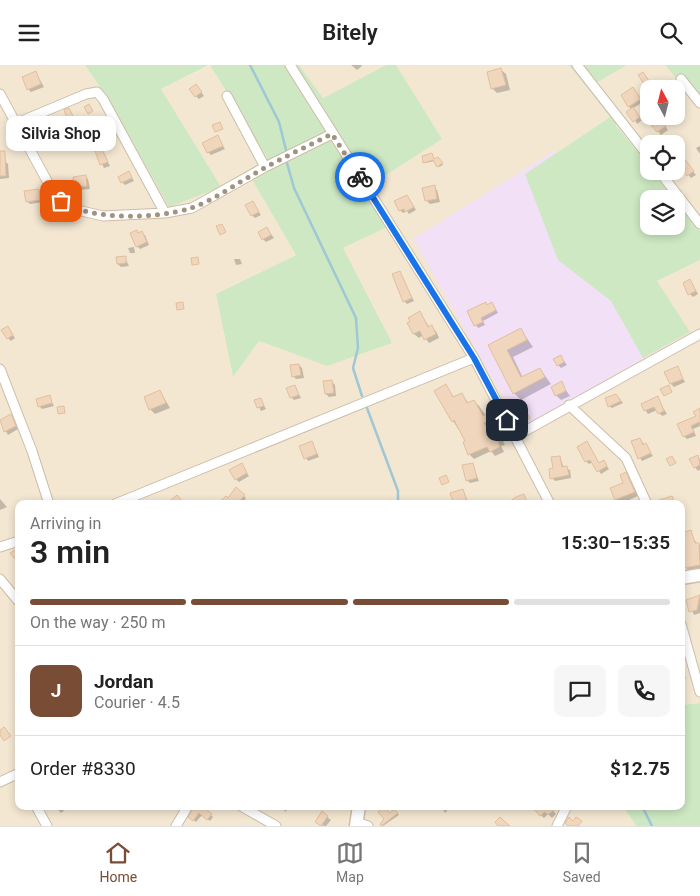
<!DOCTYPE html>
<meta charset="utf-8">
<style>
body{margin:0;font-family:Roboto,sans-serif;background:#f6f6f6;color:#222;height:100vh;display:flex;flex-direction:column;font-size:19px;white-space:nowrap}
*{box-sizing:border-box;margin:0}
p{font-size:16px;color:#767676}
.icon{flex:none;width:28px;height:28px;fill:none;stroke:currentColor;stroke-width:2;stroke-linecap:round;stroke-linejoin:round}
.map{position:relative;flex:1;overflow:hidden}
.details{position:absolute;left:15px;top:435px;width:670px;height:310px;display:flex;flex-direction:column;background:#fff;border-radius:10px;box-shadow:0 2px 8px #0003}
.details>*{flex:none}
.needle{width:32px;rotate:353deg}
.tools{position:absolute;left:640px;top:15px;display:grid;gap:10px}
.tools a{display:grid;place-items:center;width:45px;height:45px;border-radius:10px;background:#fff;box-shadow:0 2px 8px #0003;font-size:25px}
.pin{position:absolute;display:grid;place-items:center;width:42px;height:42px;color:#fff;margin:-21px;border-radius:10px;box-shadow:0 2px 8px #0006}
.courier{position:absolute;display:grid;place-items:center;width:50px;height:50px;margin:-25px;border:4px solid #1a73e8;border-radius:50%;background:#fff;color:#222;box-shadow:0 1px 6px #0007}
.bubble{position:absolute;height:35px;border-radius:10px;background:#fff;box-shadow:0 2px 8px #0003;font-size:16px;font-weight:600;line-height:35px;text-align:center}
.head em{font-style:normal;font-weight:600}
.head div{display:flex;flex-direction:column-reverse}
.head{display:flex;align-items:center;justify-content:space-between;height:85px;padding:0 15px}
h1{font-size:32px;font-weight:600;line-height:38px}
.bar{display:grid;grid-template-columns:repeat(4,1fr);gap:8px 5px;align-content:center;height:60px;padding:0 15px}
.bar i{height:6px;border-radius:4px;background:#e0e0e0}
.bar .selected{background:#784c35}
.bar p{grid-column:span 4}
.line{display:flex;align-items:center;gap:12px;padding:0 15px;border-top:1px solid #e0e0e0}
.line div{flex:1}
.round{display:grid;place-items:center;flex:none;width:52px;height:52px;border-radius:10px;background:#f6f6f6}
header{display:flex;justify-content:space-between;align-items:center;height:65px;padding:0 15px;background:#fff;font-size:22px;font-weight:600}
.dock{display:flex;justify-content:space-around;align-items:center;height:70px;border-top:1px solid #e0e0e0;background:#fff;font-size:14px;color:#767676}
.dock a{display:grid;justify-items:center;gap:2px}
.dock .selected{color:#784c35}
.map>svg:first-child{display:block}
.residential{fill:#f3e7d2;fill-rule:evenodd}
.education{fill:#f2e0f7}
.green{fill:#cde8c2}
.shadow{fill:#0003}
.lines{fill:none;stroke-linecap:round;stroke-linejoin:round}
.stream{stroke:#9fc7d5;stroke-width:2.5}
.building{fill:#f0d6bc;stroke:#e2bf9d}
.minor-casing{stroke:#ccbdaa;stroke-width:11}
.secondary-casing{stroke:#cfbea8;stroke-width:15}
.minor{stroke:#fff;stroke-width:9}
.secondary{stroke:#fff;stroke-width:12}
.done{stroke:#a29280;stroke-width:5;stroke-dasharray:0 9}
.route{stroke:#1a73e8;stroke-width:6}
</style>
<header><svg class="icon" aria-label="menu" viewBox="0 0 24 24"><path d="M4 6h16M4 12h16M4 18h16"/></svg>Bitely<svg class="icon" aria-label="search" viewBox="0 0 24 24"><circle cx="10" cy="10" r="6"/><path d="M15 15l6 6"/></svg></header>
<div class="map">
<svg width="700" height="761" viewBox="0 0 700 761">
<rect width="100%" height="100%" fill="#fbf5e3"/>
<path class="residential" d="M0,0H85L112,40L220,122L161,24L210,0L267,93L247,106L296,190L216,229L233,312L259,276L327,301L343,183L394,159L372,119L441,74L396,0H569L610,52L525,109L657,216L700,195V638L681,640V439H19V741H623L636,761H0Z
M299,0H386L323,33Z
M627,0H665L700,43V166L653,106H676V79H649V101L616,59L596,18ZM649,24H676V51H649Z"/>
<path class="education" d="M554,86L688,268L521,363L413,174Z"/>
<path class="green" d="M85,0H209L161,24L221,122L169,142L112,40Z
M210,0H299L323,33L386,0H396L442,74L372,119L394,159L343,183L392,278L327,301L259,276L233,312L216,229L296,190L247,106L267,93Z
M569,0H627L596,18L621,52L616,60L649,101V106H653L675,134H649V161H676V136L700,166V195L657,216L690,267L643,293L611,236L558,195L525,109L610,52Z
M665,0H700V43Z
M700,638V761H636L623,741H681V640Z"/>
<path class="shadow" d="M351,0H361L362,1L357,5Z
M501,5L506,9L510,25L497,28L492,23Z
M36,8L44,22L31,27L28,24Z
M643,9L651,20L648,22L640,11Z
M196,20L204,31L199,34L196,31Z
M636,27L643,37L632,44L642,55L637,59L629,41Z
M69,44L76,56L72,58L69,55Z
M90,58L100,74L92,78L89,75Z
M663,58L668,65L661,70L653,60Z
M62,69L69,81L60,86L53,73Z
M217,72L225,84L211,90L208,87Z
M700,81V89L696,83Z
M102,85L110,101L104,103L96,87Z
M431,90L434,96L438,93L443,100L439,102L435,96L425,98Z
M0,96H5L8,99L9,113L0,114Z
M678,97H686L696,110L691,113Z
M129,108L134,116L125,120L122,117Z
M85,111L88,114L90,124L79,125L76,122Z
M434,122L437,125L440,137L430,139L427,136L424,124Z
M38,125L42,128L43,137L30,139L27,136Z
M410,135L416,145L409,149L407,146L403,148L400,145Z
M253,138L261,150L255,153L252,150Z
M267,164L274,173L266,177L263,174Z
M137,167L145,170L149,180L140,184L137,181Z
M134,182L135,188H130L128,183Z
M125,193L129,201L121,202L118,199Z
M234,194H240L242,199L236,200Z
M399,208L414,236L407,239L404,236Z
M690,216L698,229L693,232L690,229Z
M492,238L498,248L483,256L485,260L478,263L468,247Z
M420,248L430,263L436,266L439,273L429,278L423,270L419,273L414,269L409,259Z
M521,265L533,282L513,292L523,313L540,304L551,319L521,335L514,328L490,281Z
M10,266L15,273L11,276L8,273Z
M561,292L567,300L561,303L558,300Z
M299,300L302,303L304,313L296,314L293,311Z
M677,303L685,317L674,322L671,319Z
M332,317L335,320L336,331L329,332L326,329Z
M561,318L570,331L561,335L556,330Z
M445,320L454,332L462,329L469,339L474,336L479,341L493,361L488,363L491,369L496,367L501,371L505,380L501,381L504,387L495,391L491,386L474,394L469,389L467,377L453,356Z
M295,322L301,333L294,335L291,332Z
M160,326L170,343L155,349L150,344Z
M49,332L54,341L42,344L39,341Z
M619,333L623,338L612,343L609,341Z
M657,333L667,349L662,351L657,345L648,349L642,340Z
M260,334L266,344L261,346L256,336Z
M700,345V361L693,364L696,371L687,374L684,371Z
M11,350L18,364L8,370L0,356Z
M640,374L653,391L642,396L640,393Z
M312,377L319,392L308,396L301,382Z
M578,382L599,399L604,397L609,404L601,409L593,397L589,399L586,396Z
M697,391L700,394V404L698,406L695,402Z
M560,392L564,403L570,405L571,413L555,416L552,413Z
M241,399L249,411L239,417L236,414Z
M472,399L479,416L470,418L467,415Z
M625,409L638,431L620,439L616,435L625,418Z
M463,425L469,439H456Z
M244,431L246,433L242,439H219Z
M0,434L7,442L0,445Z
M690,467L697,479L700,480V505L690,506L685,502Z
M700,532V548L694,550L687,535Z
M681,604L686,613L681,615Z
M55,741H69L61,748Z
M202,741L213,752L210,756L202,750L196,757L190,752Z
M282,741H285L288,744L285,747Z
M441,741H444L447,746L445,748Z
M549,741L556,749L552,753L548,749L544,753L534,743Z
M394,746L399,750L383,761L381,759Z
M322,748L331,755L326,761L319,760Z"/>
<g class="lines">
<path class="stream" d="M250,0L279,57L286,85
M287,98L294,123L356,253L358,283L353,303L362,331
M367,343L398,426V439
M642,741L652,761"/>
</g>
<path class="building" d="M501,3L506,20L491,24L487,7Z
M36,6L41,19L27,25L22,12Z
M643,7L649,16L644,19L638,10Z
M196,19L202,27L195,32L189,24Z
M633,22L641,34L628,42L621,30Z
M89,39L93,46L88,49L84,42Z
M633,42L640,52L633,57L626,47Z
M69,43L74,53L68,56L64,45Z
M660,53L666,61L657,67L651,60Z
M91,56L98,71L88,76L81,61Z
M220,57L223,64L215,67L212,60Z
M62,68L67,78L56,83L51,73Z
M218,70L223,81L207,88L202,78Z
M102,84L108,97L100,100L95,86Z
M0,86H5L6,111H0Z
M432,88L434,94L438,92L443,98L437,102L433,95L423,98L422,91Z
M683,92L694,106L687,111L676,97Z
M129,106L132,113L121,118L118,112Z
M86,110L87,121L74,123L73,112Z
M435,120L437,134L425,136L422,123Z
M39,124L40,135L26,137L24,126Z
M407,130L414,142L405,147L404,144L399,146L394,136Z
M253,136L259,147L251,151L245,140Z
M222,159L226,167L220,170L216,161Z
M267,162L271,170L262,175L258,167Z
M137,165L138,168L142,166L147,177L136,182L130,168Z
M126,191V198L117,199L116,192Z
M198,192L199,199L192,200L191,193Z
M400,206L412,233L403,237L392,209Z
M690,214L696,226L688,230L683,218Z
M183,237L184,244L177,245L176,238Z
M486,237L487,240L492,237L496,245L481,253L483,257L474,261L467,246Z
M420,246L428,262L432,260L436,269L424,275L420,266L413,269L407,258L410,256L408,253Z
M8,261L13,270L7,274L1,265Z
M521,263L527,275L507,285L521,312L540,303L545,312L513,329L488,280Z
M561,290L564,297L557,301L553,294Z
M299,299L301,310L292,312L290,300Z
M678,301L683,314L670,319L664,307Z
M332,315L334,328L325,329L323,316Z
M562,316L566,326L555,331L551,322Z
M446,319L453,332L462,328L467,338L474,335L483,351L486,349L489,356L484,358L490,368L497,365L501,375L498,376L500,382L490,387L487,382L468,390L463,377L465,376L454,355L452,357L434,326Z
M295,320L299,330L290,333L286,323Z
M669,320L672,327L664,331L660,324Z
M160,325L166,338L149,345L144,332Z
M616,329L621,336L608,342L605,333Z
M50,330L52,338L38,342L36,334Z
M658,331L664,346L658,349L654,342L644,346L641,339Z
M261,333L264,341L257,343L254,335Z
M64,341L65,348L58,349L57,342Z
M700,343V360L699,357L691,361L694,367L683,372L677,359L696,351L693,347Z
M527,348L530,353L523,358L520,353Z
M11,349L16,361L4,367L0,355Z
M640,373L643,380L646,378L651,388L638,394L631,376Z
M312,376L317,389L304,394L299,381Z
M587,376L599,398L604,395L607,401L597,407L590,395L585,397L577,382Z
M698,390L700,400L694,403L689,394Z
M560,391L562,402L567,401L569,410L550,414L549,404L553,403L551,392Z
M672,391L676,398L670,401L666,394Z
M242,398L247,408L235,415L229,405Z
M473,398L477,413L466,416L462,400Z
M626,407L635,427L615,435L610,423L623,418L620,410Z
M446,410L449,417L442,420L439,413Z
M236,422L245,430L237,439H217L226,431L228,433Z
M463,424L468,439H454L450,428Z
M524,429L528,439H506L516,432Z
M177,430L185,439H166Z
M672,431L675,439H653V437Z
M691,465L695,478H699L700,500L684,503L681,480H685L682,468Z
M19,483V491L15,494L10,488Z
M700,530L697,545L689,547L686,535Z
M4,662L11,671L4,676L0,670V665Z
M194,741H202L212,749L207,755L199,748L193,756L188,752Z
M531,741H551L554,745L548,750L545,747L540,751Z
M384,742L390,748L394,744L398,748L381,761L380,759L384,754L378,747Z
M322,746L328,751L321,761L315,757Z
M500,752L510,761H498L495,757Z
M569,752L573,756L576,752L582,756L578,761H568L565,758Z"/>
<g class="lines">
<g class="minor-casing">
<path id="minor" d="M290,0L474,293L550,439
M577,0L649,92
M681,14L700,38
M0,29L53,127L73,144L103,151L165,148L192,143L265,102L332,69
M227,31L265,102
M17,58L86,29L97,27L103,34L165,148
M659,106L700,159
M0,304L32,386L49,439
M569,340L626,393L647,439
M516,371L700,269
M115,439L474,293
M0,482L19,476
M0,514L19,537
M681,559L700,627
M0,717L19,708
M36,741L47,761
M241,741L276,761
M356,757L368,761
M176,761L188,741
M557,761L567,741"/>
</g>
<g class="secondary-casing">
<path id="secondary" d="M681,513L700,510
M356,761L359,741"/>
</g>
<use href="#minor" class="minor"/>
<use href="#secondary" class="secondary"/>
</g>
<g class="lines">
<path class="done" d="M61,136C90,156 157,154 191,143C213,136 234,120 254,109C279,94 306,82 332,69L360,112"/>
<path class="route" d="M360,112L474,293L507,355"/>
</g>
</svg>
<div class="tools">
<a><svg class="needle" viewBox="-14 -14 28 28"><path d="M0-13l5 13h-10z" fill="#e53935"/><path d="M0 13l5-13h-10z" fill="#767676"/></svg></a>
<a><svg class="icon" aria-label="locate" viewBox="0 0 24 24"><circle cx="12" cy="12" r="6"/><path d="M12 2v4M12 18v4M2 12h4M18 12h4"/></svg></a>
<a><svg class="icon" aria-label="layers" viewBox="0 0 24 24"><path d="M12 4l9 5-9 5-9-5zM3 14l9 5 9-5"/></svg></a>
</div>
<div class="pin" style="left:61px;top:136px;background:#ea580c"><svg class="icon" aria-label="bag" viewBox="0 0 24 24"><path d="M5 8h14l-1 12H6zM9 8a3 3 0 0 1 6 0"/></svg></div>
<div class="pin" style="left:507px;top:355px;background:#1f2937"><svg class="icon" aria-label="home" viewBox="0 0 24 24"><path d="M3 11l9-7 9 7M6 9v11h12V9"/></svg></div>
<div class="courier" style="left:360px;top:112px"><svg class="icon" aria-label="bike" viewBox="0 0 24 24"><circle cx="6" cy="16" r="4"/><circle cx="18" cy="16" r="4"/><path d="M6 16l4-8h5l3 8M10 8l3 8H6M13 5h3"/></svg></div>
<div class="bubble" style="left:6px;top:51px;width:110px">Silvia Shop</div>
<section class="details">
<div class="head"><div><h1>3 min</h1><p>Arriving in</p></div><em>15:30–15:35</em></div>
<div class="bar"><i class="selected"></i><i class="selected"></i><i class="selected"></i><i></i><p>On the way · 250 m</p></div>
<div class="line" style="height:90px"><b class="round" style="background:#784c35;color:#fff">J</b><div><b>Jordan</b><p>Courier · 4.5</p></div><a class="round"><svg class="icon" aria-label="chat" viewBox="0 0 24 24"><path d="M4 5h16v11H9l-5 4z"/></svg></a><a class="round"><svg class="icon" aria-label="phone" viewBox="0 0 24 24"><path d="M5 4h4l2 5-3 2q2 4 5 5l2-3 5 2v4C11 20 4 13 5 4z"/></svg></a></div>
<div class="line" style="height:65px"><div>Order #8330</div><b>$12.75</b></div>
</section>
</div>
<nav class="dock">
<a class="selected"><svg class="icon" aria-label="home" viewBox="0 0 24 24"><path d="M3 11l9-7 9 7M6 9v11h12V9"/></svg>Home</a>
<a><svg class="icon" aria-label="map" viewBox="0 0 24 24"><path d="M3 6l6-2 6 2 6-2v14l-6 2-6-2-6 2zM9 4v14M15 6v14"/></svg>Map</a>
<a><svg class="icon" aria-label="saved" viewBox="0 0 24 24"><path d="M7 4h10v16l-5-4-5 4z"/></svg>Saved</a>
</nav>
